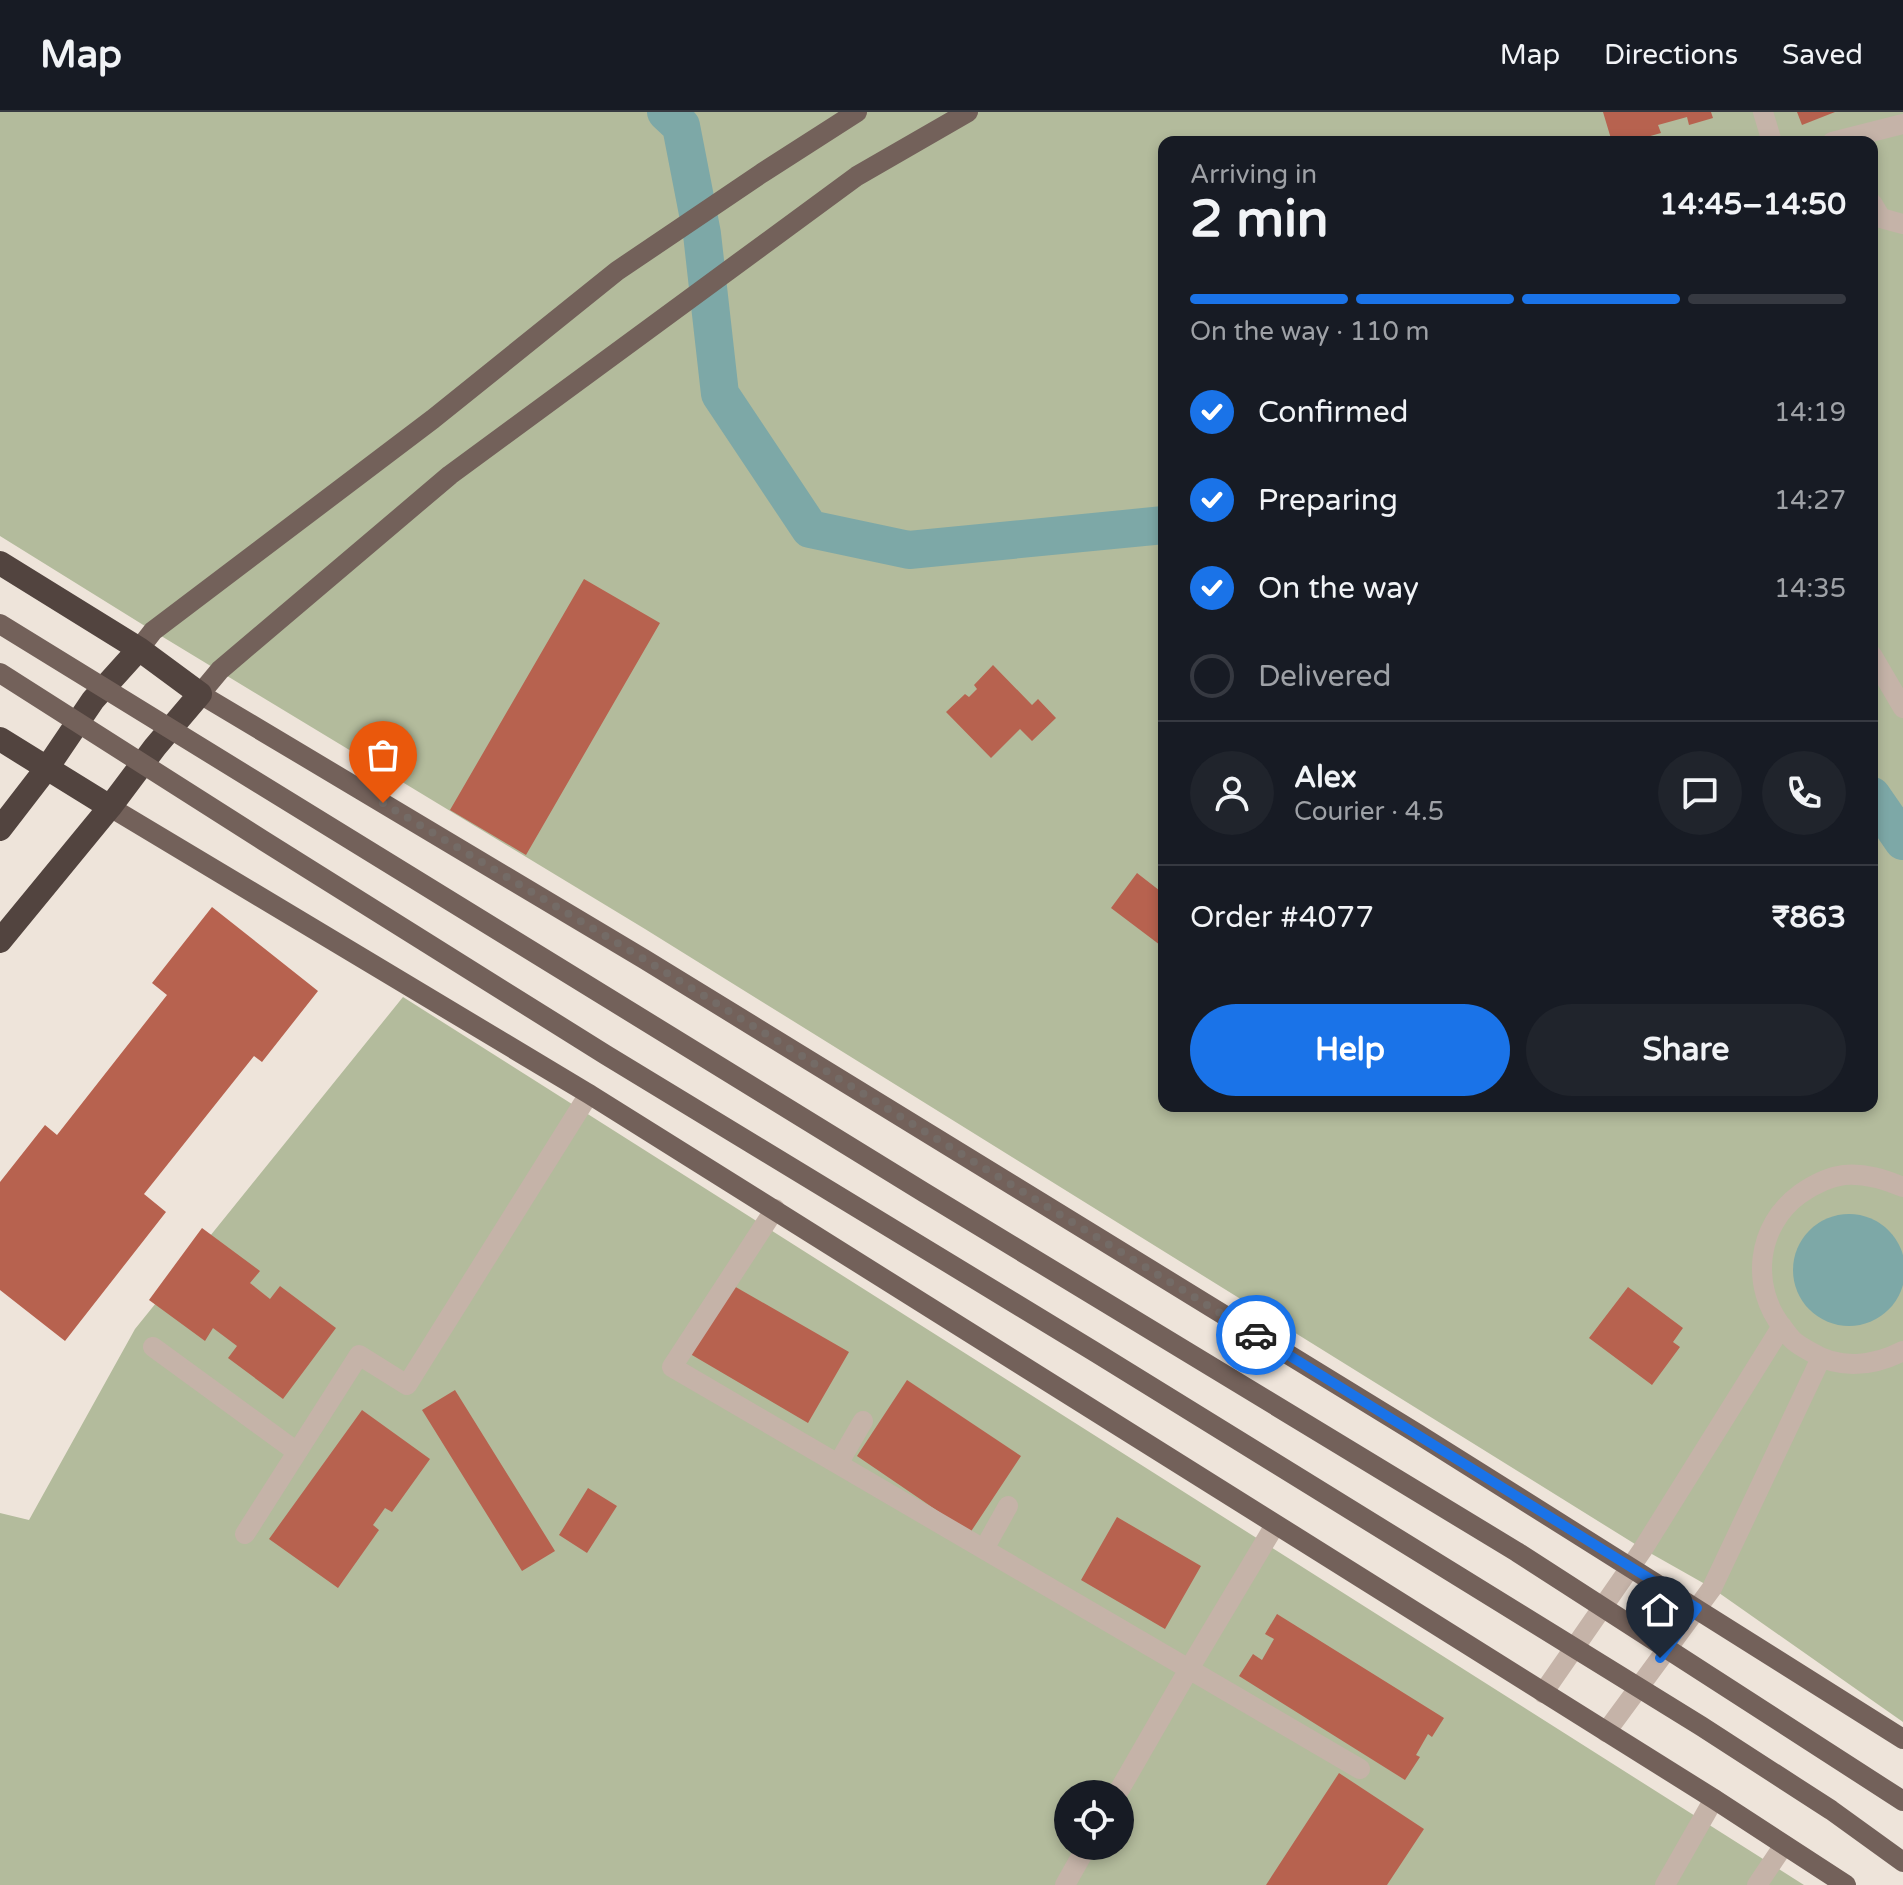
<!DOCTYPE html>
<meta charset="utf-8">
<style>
body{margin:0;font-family:"Varela Round",sans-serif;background:#20242c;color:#f1f3f6;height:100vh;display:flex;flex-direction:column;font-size:30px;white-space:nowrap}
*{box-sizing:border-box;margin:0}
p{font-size:26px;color:#9ea1a6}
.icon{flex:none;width:44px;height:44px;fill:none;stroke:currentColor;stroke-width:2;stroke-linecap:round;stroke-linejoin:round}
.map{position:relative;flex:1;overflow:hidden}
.sheet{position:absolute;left:1158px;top:24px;width:720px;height:976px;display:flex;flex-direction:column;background:#171b24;border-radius:16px;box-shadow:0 4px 12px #0003}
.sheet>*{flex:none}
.buttons{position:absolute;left:1054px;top:1668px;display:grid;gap:16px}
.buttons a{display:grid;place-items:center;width:80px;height:80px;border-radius:50%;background:#171b24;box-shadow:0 4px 12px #0003;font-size:40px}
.pin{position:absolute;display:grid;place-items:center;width:68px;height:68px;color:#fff;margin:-82px -34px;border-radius:50% 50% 50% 0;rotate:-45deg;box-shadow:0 0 8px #0007}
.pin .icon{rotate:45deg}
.courier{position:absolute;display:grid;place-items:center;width:80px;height:80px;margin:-40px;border:6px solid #1a73e8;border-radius:50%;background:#fff;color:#222;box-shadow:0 2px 10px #0007}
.head em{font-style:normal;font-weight:800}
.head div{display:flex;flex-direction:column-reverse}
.head{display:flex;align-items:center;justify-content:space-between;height:136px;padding:0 32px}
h1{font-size:52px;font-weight:800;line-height:60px}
.bar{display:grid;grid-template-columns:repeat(4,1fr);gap:12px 8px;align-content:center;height:96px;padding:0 32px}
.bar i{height:10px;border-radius:6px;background:#363941}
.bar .on{background:#1a73e8}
.bar p{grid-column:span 4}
.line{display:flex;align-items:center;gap:20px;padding:0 32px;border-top:2px solid #363941}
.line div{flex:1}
.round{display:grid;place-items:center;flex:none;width:84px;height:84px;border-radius:42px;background:#20242c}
ol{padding:0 32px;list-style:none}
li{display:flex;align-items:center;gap:24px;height:88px}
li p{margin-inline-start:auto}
li .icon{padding:8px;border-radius:50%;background:#1a73e8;color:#fff;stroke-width:4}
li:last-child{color:#9ea1a6}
li i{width:44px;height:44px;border:4px solid #363941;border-radius:50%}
.primary-button{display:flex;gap:16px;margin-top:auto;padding:16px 32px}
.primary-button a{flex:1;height:92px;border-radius:48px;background:#1a73e8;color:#fff;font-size:32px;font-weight:800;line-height:92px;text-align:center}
.primary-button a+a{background:#20242c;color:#f1f3f6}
header{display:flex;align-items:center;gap:48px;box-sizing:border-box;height:112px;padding:0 40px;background:#171b24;border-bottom:2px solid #363941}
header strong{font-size:38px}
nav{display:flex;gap:44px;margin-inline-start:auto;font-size:28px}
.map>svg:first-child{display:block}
.green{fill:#b3bb9c;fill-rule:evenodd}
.water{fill:#7da8a7}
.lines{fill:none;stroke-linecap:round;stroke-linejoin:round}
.canal{stroke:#7da8a7;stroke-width:38}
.building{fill:#b7624f}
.minor{stroke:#c5b3a8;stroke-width:20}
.major{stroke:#73615a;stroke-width:20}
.highway{stroke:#52443f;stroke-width:24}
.major-bridge{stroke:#73615a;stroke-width:20}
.done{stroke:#746b66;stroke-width:8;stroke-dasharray:0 14.4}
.route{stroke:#1a73e8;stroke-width:10}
</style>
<header>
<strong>Map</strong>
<nav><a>Map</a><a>Directions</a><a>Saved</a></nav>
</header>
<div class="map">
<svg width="1903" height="1773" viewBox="0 0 1903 1773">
<rect width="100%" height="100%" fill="#eee4da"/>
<path class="green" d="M0,0H1903V1610L1712,1476L1643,1437L645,817L153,519L0,424ZM1164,30H1872V994H1164Z
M403,885L1804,1773H0V1401L29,1408L135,1217ZM1068,1682H1120V1734H1068Z"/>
<path class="water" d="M1793 1158a56 56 0 1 1 112 0a56 56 0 1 1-112 0Z"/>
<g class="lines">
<path class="canal" d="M666,0L681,14L702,122L720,282L810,417L909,438L1164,413
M1872,684L1903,729"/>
</g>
<path class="building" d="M1603,0H1711L1713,6L1689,13L1687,5L1658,13L1661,21L1629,30H1612Z
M1797,0H1835L1802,13Z
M584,467L660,511L526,743L450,698Z
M993,553L1032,593L1038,587L1056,606L1032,629L1020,617L991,646L946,600L965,582L969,585L977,577L974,573Z
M1137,761L1164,782V836L1111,796Z
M212,795L318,879L262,950L254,944L144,1082L166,1100L65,1229L0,1178V1070L45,1013L57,1023L167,883L152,871Z
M202,1116L260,1159L250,1171L270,1187L280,1174L336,1216L283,1287L228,1246L237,1234L213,1216L205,1229L149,1188Z
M720,1166L849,1240L808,1311L680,1236Z
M1628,1175L1683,1216L1673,1230L1680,1235L1652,1273L1589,1226Z
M907,1268L1021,1344L970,1421L857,1344Z
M455,1278L555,1439L522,1459L422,1298Z
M362,1298L430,1347L392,1400L385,1396L373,1413L379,1418L338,1476L269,1427Z
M588,1376L617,1394L587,1441L559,1423Z
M1117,1405L1201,1454L1165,1517L1081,1468Z
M1277,1502L1444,1606L1432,1625L1428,1622L1416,1643L1420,1645L1405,1668L1239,1564L1253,1542L1262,1548L1274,1527L1265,1522Z
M1339,1661L1424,1717L1387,1773H1266Z"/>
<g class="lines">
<path class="minor" d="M1763,0L1772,30
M1832,30L1903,12
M1872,91L1881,106L1903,112
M1872,543L1903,596
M1903,1075C1884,1067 1865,1061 1844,1063C1828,1065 1813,1073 1800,1082C1756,1114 1750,1175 1783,1216C1787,1221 1790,1226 1795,1230C1800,1234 1806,1237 1811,1240C1840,1258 1874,1254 1903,1239
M775,1097L672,1255L1360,1657
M153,1235L297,1340
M838,1352L863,1309
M245,1422L359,1243L407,1273L589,982
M984,1437L1008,1394
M1543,1581L1643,1437L1782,1214
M1606,1620L1712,1476L1821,1246
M1117,1682L1189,1557L1275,1413
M1065,1773L1087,1734
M1665,1773L1714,1687
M1757,1773L1784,1733"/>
<path class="major" d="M968,0L857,64L450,363L220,558L200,582L644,847L1418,1322L1903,1627
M139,537L153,519L433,307L617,159L762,61L857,0
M110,695L589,982L1714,1687L1846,1773"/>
<path class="highway" d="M0,451L139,537L200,582L155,635L110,695L0,829
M0,627L110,695
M0,717L47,656L93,588L139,537"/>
<path class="major-bridge" d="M0,512L925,1081L1517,1440L1903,1689
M0,561L264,729L606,943L1095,1240L1701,1614L1831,1698L1903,1750"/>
</g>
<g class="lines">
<path class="done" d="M383,691L644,847L1256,1223"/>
<path class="route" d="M1256,1223L1697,1496L1660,1546"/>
</g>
</svg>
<div class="buttons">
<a><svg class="icon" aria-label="locate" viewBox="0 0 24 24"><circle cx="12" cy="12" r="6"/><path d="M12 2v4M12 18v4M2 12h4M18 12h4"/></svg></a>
</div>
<div class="pin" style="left:383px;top:691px;background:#ea580c"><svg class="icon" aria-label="bag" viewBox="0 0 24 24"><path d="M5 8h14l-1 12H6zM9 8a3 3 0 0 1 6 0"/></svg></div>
<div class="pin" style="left:1660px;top:1546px;background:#1f2937"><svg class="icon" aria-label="home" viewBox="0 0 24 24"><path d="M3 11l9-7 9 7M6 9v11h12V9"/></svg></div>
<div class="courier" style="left:1256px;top:1223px"><svg class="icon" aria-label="car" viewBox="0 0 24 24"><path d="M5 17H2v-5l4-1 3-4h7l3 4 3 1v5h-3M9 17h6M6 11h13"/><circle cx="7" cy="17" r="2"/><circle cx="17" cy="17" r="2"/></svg></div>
<section class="sheet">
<div class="head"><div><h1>2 min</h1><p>Arriving in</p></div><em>14:45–14:50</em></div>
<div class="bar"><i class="on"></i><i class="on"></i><i class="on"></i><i></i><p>On the way · 110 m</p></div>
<ol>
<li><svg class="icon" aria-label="check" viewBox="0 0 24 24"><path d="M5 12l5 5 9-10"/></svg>Confirmed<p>14:19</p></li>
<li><svg class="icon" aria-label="check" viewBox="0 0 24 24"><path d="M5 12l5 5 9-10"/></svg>Preparing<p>14:27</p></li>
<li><svg class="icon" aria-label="check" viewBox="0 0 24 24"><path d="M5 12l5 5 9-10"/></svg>On the way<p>14:35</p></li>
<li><i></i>Delivered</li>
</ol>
<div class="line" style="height:144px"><a class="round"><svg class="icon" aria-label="person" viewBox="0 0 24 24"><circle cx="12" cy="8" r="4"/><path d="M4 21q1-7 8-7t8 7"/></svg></a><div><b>Alex</b><p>Courier · 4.5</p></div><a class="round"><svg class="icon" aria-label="chat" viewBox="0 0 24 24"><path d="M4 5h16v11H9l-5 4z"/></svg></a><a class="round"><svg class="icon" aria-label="phone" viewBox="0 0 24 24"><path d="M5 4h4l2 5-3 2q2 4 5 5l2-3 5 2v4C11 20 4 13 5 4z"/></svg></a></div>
<div class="line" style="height:104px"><div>Order #4077</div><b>₹863</b></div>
<div class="primary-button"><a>Help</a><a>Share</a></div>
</section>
</div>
